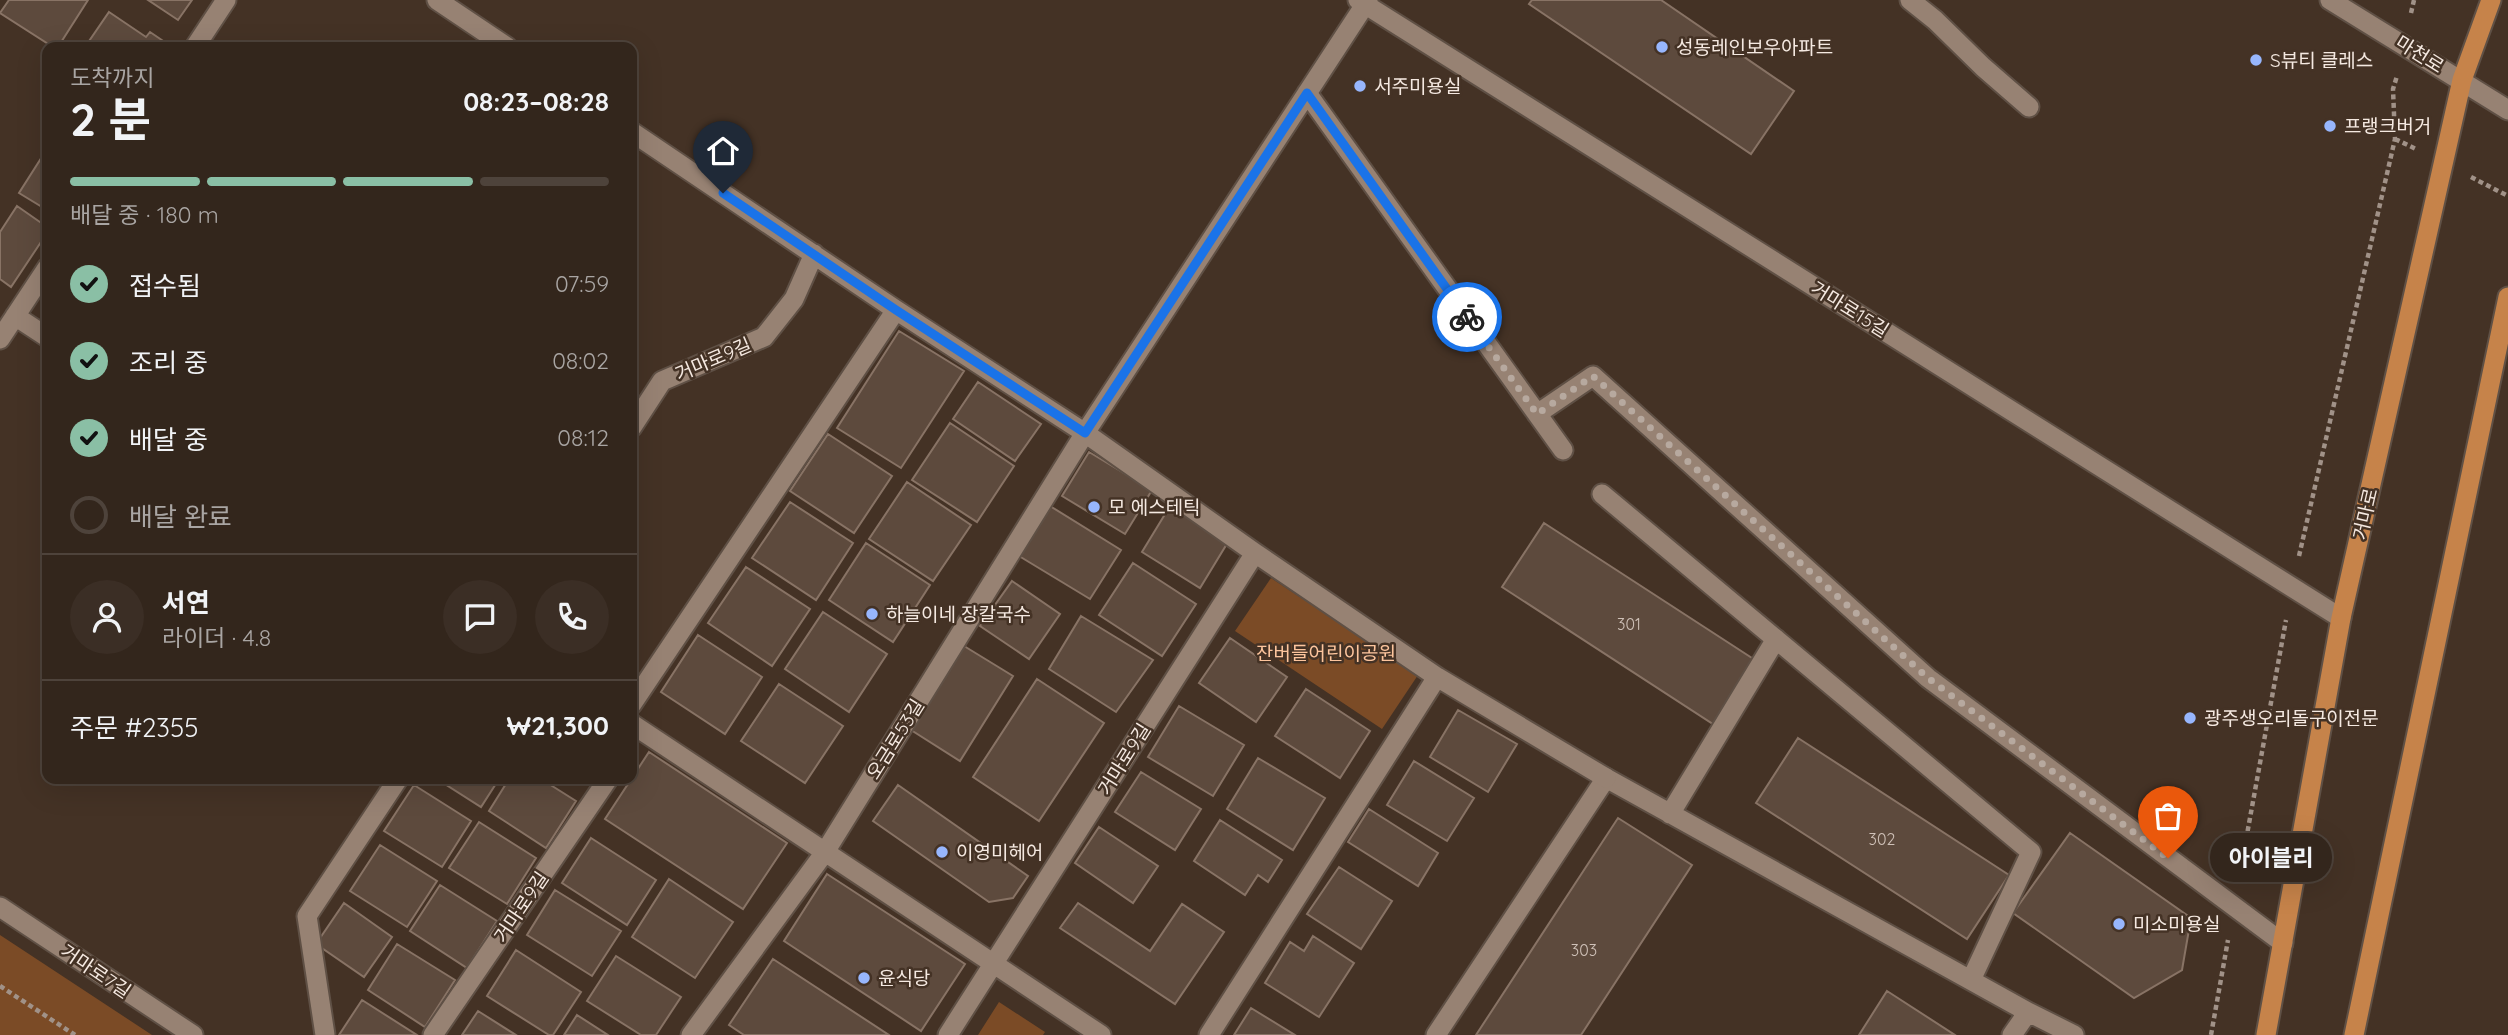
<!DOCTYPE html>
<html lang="ko">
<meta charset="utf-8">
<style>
body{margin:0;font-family:Quicksand,"Noto Sans KR",sans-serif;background:#3b2e25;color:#f1f3f6;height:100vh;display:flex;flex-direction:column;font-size:26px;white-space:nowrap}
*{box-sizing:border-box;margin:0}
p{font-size:23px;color:#a9a5a3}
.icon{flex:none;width:38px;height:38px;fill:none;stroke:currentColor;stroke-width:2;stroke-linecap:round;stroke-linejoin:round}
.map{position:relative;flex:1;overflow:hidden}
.panel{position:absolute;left:42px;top:42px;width:595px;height:742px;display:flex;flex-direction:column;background:#33261c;border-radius:14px;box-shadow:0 7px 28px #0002,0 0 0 2px #4e433b}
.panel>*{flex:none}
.pin{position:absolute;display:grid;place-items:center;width:60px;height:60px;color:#fff;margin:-72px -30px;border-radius:50% 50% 50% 0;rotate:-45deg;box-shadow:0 0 7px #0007}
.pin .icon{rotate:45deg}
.courier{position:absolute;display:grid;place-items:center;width:70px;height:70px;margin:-35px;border:5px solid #1a73e8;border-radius:50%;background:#fff;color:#222;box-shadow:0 2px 9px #0007}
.bubble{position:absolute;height:49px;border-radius:24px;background:#33261c;box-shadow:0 7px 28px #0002,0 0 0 2px #4e433b;font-size:23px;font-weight:700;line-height:49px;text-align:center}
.overview em{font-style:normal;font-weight:700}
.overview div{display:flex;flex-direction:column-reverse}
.overview{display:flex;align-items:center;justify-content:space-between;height:119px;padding:0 28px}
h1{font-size:46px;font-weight:700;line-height:52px}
.bar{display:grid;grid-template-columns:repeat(4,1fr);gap:10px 7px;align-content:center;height:84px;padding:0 28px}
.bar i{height:9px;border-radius:5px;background:#4e433b}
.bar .active{background:#8abfa5}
.bar p{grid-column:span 4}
.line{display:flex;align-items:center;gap:18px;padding:0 28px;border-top:2px solid #4e433b}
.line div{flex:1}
.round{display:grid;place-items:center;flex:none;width:74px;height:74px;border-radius:37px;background:#3b2e25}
ol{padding:0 28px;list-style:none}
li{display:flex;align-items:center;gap:21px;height:77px}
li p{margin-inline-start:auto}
li .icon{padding:7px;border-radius:50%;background:#8abfa5;color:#111;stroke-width:4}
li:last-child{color:#a9a5a3}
li i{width:38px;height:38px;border:4px solid #4e433b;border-radius:50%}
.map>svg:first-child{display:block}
.green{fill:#7b4b26}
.building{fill:#5d4a3d;stroke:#887365;stroke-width:2}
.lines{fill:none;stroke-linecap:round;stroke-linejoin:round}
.service-casing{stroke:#5f5045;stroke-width:23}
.minor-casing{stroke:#5f5045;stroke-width:23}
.tertiary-casing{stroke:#5f5045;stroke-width:23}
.primary-casing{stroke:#5f5045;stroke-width:23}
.path{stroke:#a19288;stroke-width:4.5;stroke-dasharray:5 3.5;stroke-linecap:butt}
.service{stroke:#978273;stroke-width:19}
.minor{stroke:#978273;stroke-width:19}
.tertiary{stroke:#978273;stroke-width:19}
.primary{stroke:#c6834a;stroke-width:19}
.done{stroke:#b7a99f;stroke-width:7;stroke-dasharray:0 12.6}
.route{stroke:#1a73e8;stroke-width:9}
.poi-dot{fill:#97b6fd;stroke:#443225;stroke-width:2.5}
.labels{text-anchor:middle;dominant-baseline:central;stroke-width:5;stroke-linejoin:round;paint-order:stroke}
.number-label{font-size:16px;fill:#cfc1b8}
.poi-label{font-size:19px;fill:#f5e9e1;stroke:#443225;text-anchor:start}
.street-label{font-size:19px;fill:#f5e9e1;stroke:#443225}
.park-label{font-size:19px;fill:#fdc59d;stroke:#443225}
</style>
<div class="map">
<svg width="2508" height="1035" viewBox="0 0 2508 1035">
<rect width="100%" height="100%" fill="#443225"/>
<path class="green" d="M1271,578L1418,675L1382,729L1235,631Z
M0,935L152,1035H0Z
M999,1002L1045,1032L1043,1035H978Z"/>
<path class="building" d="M9,0H88L58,47H53L0,13Z
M148,0H192L178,20Z
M1532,0H1661L1794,91L1751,154L1529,4Z
M109,12L146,37L150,32L172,47H85Z
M47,149V210L19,193Z
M17,206L47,227V233L11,287L0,279V232Z
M899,331L964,371L901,468L837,428Z
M978,382L1041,424L1015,461L953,419Z
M950,423L1014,466L977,522L912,480Z
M828,434L892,476L854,533L790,491Z
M1089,452L1152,490L1125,534L1062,496Z
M907,482L971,525L933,581L869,539Z
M790,502L853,543L816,600L752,558Z
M1050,506L1121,550L1090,599L1019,556Z
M1170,506L1228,542L1200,588L1142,552Z
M1544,523L1755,660L1713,724L1502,587Z
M866,543L930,585L893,642L829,600Z
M1133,563L1196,604L1162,656L1099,615Z
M746,567L810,609L772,666L708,623Z
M1012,581L1060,614L1029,659L980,626Z
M823,612L887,654L849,712L785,669Z
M1081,616L1153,660L1116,712L1049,669Z
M698,635L762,677L725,734L661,692Z
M1230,638L1287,677L1256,722L1199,683Z
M964,646L1013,676L960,761L911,730Z
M1037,679L1104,723L1039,821L973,777Z
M779,684L843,726L805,783L741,741Z
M1306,689L1370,731L1340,778L1275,736Z
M1179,706L1244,745L1213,796L1148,757Z
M1458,710L1517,744L1488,792L1430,757Z
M1798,738L2009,875L1967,939L1756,803Z
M649,752L787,843L743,909L605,819Z
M1258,758L1325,798L1293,850L1227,809Z
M1414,761L1474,798L1447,841L1387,805Z
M1141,772L1201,809L1175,850L1115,812Z
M437,779H499L481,807Z
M509,779H541L576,801L546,848L489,811Z
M414,785L471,821L442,867L384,831Z
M898,785L1028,876L1013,898L989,902L873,821Z
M1369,809L1438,853L1418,886L1348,842Z
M1618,818L1692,865L1581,1035H1476Z
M1220,820L1282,860L1268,882L1258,875L1245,895L1194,861Z
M479,822L536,858L507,904L449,868Z
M1099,827L1158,866L1133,903L1075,863Z
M2070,833L2191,918L2182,970L2134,998L2013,913Z
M591,838L656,880L627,925L562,883Z
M380,845L437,881L407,927L350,891Z
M1339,867L1392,901L1361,949L1307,914Z
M827,874L965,964L921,1031L784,941Z
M669,879L733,922L695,978L632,937Z
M440,885L497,921L467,968L410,931Z
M555,890L621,931L592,976L527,935Z
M344,903L392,937L364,977L316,944Z
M1078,903L1150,951L1182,904L1224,932L1175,1004L1060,928Z
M1313,936L1354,963L1319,1017L1265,983L1290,942L1304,951Z
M397,944L455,980L425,1027L368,990Z
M516,950L581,992L553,1035H549L487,996Z
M616,956L681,997L656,1035H641L587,1001Z
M773,959L889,1035H744L729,1025Z
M1887,991L1955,1035H1859Z
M362,1000L417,1035H339Z
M1251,1008L1295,1035H1234Z
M478,1011L516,1035H462Z
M577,1015L608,1035H564Z"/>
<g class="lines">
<g class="service-casing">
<path id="service" d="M1602,494L2031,852L1971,980
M1670,814L1776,639
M2028,1012L2074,1035
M1436,1035L1606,778L2028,1012L2012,1035"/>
</g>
<g class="minor-casing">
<path id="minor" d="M437,0L507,47
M1358,0L2341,618
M1910,0L1935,20L1983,67L2029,107
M195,47L226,0
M1307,93L1563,450
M632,132L896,310L1085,433L1255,553L1437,677L1606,778
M15,316L47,337
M0,339L47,268
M1537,414L1593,376L1928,678L2283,943
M632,427L662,381L764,337L794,299L814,254
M632,704L896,310
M632,724L1101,1035
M0,907L193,1035
M325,1035L307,916L398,779
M433,1035L608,779
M691,1035L825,852L1085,433L1368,0
M948,1035L1255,553
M1209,1035L1437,677"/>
</g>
<g class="tertiary-casing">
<path id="tertiary" d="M2330,0L2508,110"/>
</g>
<g class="primary-casing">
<path id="primary" d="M2266,1035L2341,618L2462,80L2491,0
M2354,1035L2508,297"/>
</g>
<path class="path" d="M2411,13L2414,0
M2395,139L2416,149
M2471,177L2508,196
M2299,556L2395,139L2393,89L2397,76
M2240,873L2286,620
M0,986L75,1035
M2211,1035L2228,940"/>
<use href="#service" class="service"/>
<use href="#minor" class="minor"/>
<use href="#tertiary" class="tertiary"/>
<use href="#primary" class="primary"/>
</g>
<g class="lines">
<path class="done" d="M1467,317L1537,414L1593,376L1928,678L2168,858"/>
<path class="route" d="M723,193L896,310L1085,433L1307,93L1467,317"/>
</g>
<g class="poi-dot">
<circle cx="1662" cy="47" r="7"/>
<circle cx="2256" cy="60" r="7"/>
<circle cx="1360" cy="86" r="7"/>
<circle cx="2330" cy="126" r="7"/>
<circle cx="1094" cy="507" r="7"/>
<circle cx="872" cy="614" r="7"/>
<circle cx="2190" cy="718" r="7"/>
<circle cx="942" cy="852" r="7"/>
<circle cx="2119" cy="924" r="7"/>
<circle cx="864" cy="978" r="7"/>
</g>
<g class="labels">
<g class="number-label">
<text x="1629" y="624">301</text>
<text x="1882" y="839">302</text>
<text x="1584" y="950">303</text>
</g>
<g class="poi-label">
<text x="1676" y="47">성동레인보우아파트</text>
<text x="2270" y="60">S뷰티 클레스</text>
<text x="1374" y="86">서주미용실</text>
<text x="2344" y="126">프랭크버거</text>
<text x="1108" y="507">모 에스테틱</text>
<text x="886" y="614">하늘이네 장칼국수</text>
<text x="2204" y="718">광주생오리돌구이전문</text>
<text x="956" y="852">이영미헤어</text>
<text x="2133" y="924">미소미용실</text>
<text x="878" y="978">윤식당</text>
</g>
<g class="street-label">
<text transform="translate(2420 54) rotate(32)">마천로</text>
<text transform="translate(1850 309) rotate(32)">거마로15길</text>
<text transform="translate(713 359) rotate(-23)">거마로9길</text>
<text transform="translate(2365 514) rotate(-77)">거마로</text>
<text transform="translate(895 739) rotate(-58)">오금로53길</text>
<text transform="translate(1124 759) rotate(-58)">거마로9길</text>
<text transform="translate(521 907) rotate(-56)">거마로9길</text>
<text transform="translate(96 971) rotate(34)">거마로7길</text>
</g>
<g class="park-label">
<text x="1326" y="653">잔버들어린이공원</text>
</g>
</g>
</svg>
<div class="pin" style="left:2168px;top:858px;background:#ea580c"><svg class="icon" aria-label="bag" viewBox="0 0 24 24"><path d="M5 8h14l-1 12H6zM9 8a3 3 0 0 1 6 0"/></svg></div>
<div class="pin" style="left:723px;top:193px;background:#1f2937"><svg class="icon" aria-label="home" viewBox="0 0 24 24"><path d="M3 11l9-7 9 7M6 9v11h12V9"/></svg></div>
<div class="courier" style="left:1467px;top:317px"><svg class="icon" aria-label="bike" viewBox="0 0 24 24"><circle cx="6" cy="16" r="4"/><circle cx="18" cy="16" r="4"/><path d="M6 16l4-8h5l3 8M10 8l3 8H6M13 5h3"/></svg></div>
<div class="bubble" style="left:2210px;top:833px;width:122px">아이블리</div>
<section class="panel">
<div class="overview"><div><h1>2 분</h1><p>도착까지</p></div><em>08:23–08:28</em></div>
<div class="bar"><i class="active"></i><i class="active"></i><i class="active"></i><i></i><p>배달 중 · 180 m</p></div>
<ol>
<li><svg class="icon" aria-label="check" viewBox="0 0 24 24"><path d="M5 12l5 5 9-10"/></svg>접수됨<p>07:59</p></li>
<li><svg class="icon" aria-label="check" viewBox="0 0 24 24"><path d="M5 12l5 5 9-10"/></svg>조리 중<p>08:02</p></li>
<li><svg class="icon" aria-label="check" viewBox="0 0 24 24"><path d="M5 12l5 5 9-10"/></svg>배달 중<p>08:12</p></li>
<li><i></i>배달 완료</li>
</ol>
<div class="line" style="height:126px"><a class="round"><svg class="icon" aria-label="person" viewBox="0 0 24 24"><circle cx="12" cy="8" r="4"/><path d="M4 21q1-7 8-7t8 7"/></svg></a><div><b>서연</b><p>라이더 · 4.8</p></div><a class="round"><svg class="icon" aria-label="chat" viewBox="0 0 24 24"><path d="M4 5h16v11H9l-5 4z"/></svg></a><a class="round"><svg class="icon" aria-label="phone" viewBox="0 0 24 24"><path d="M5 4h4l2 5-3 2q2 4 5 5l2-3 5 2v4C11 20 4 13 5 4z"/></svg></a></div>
<div class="line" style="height:91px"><div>주문 #2355</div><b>₩21,300</b></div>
</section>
</div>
